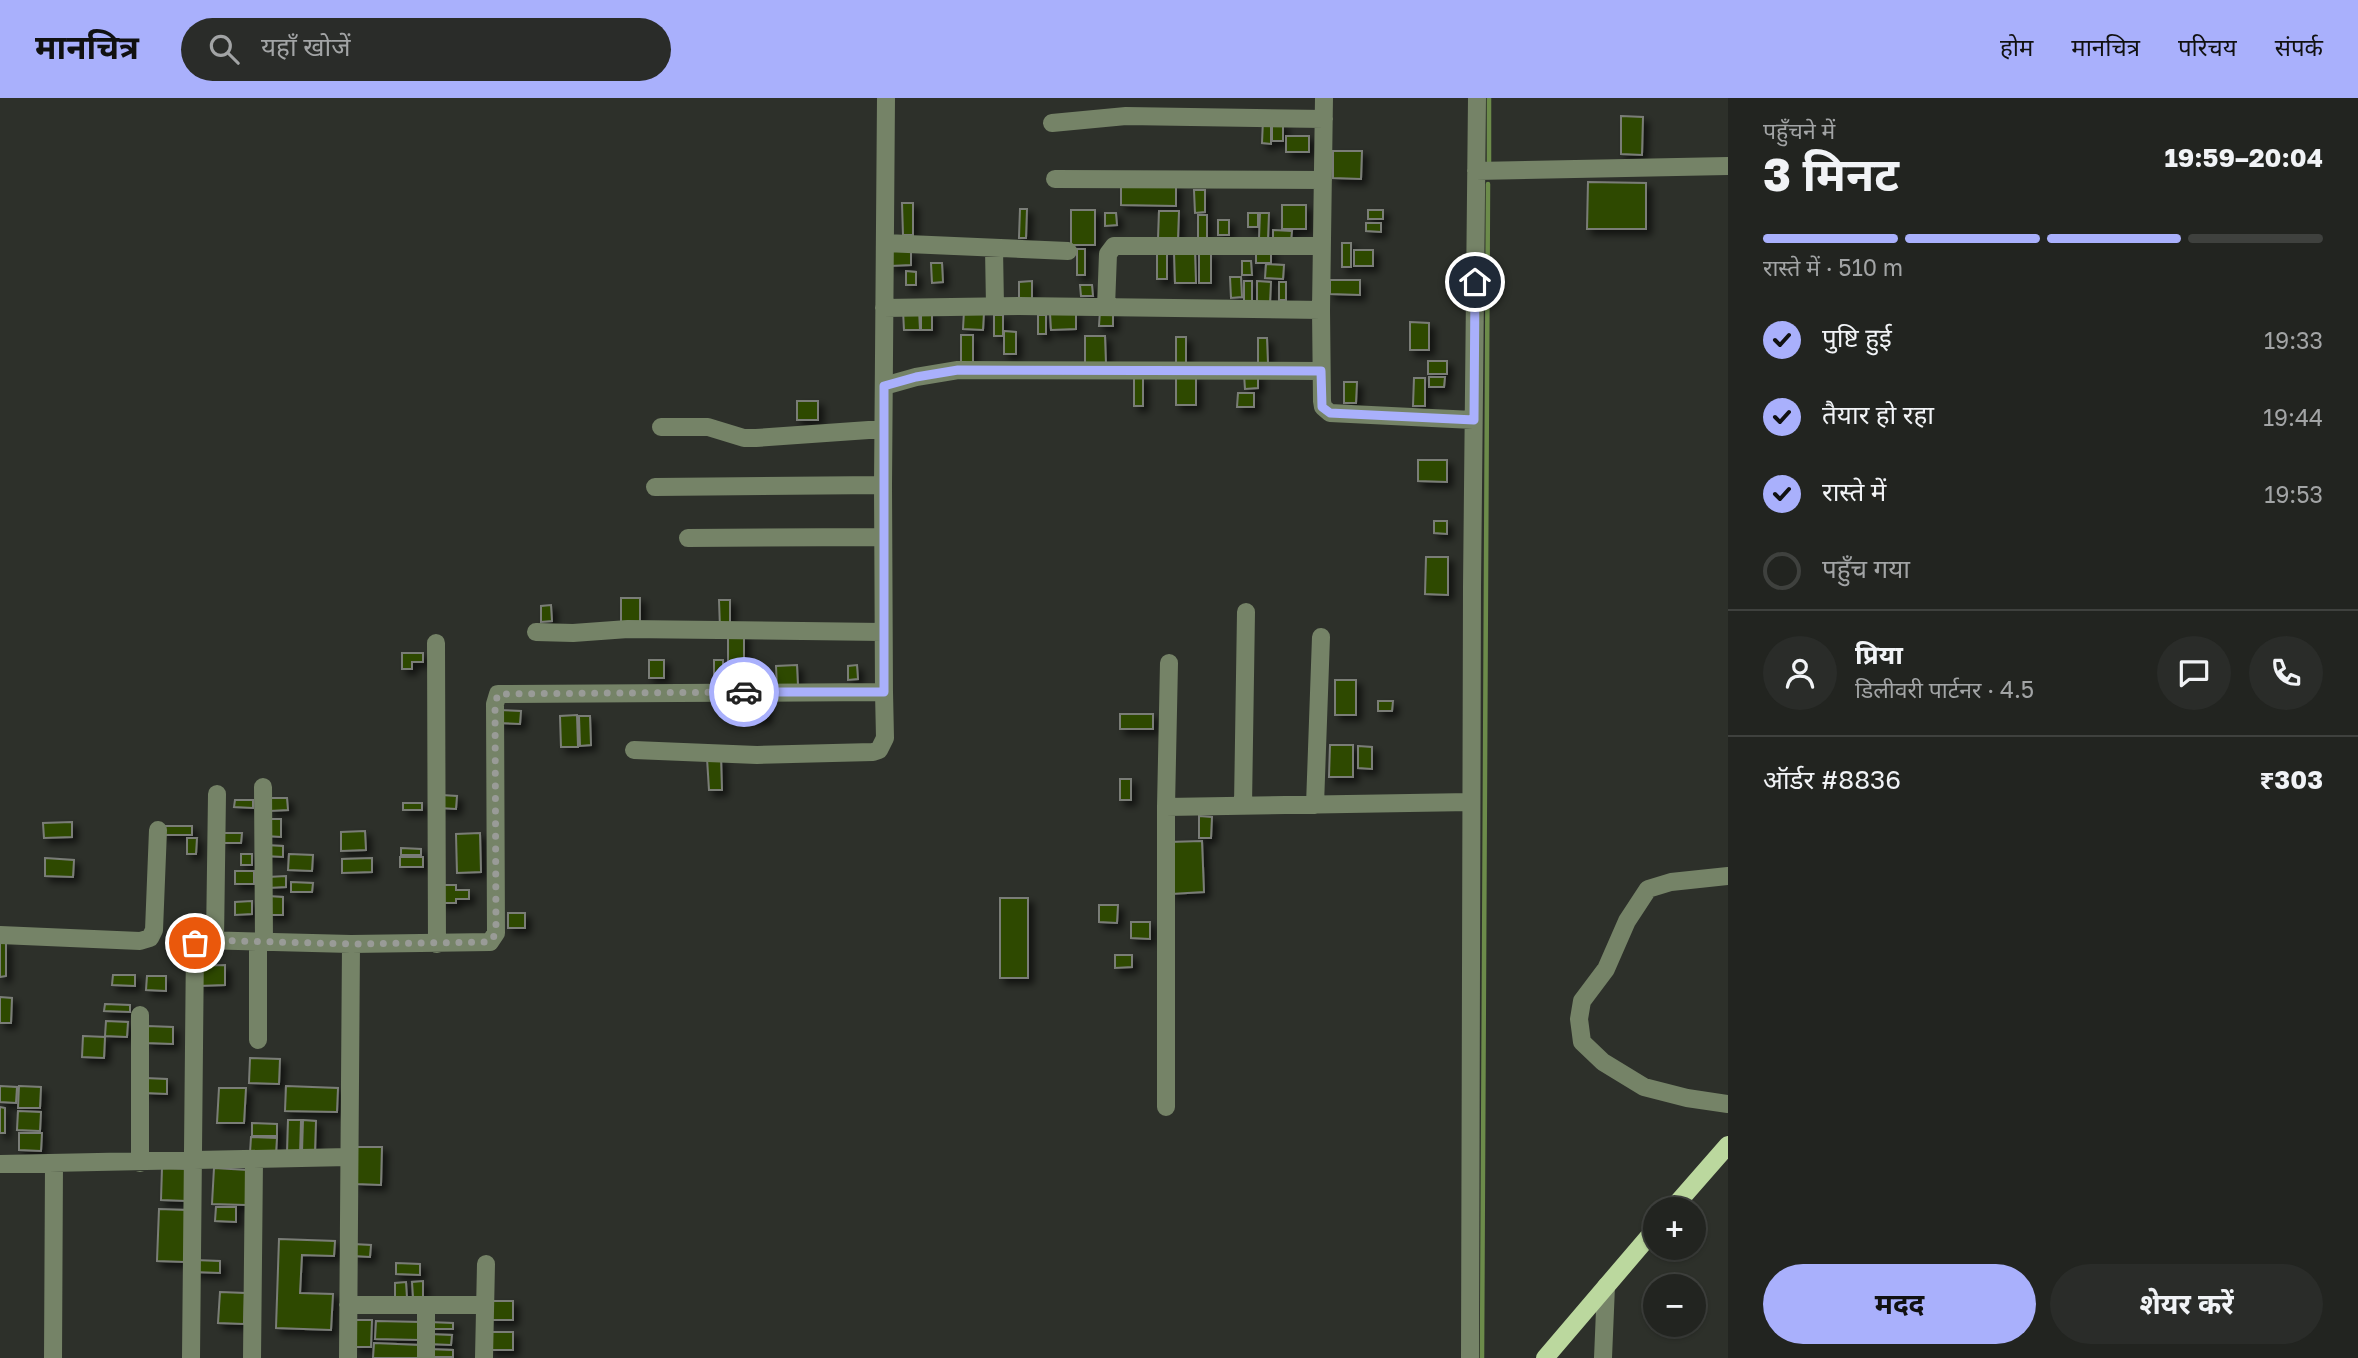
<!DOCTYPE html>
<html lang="hi">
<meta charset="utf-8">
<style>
body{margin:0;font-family:"Golos Text","Noto Sans Devanagari",sans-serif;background:#2a2c29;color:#f1f3f6;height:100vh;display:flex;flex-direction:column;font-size:26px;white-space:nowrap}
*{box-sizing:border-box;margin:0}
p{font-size:23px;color:#a2a4a5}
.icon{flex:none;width:38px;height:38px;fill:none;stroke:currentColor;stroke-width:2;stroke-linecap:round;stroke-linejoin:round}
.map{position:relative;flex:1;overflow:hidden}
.side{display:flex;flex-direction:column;background:#222420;width:630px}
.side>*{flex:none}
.fabs{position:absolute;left:1643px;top:1099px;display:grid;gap:14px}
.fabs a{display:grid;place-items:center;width:63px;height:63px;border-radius:50%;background:#222420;box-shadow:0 2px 5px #0004,0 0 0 2px #3f413e;font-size:35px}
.pin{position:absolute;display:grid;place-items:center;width:60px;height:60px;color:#fff;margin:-30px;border:4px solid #fff;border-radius:50%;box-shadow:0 2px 7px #0007}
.courier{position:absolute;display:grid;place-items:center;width:70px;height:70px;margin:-35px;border:5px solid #a9b0fc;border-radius:50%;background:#fff;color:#222;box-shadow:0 2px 9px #0007}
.head em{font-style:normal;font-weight:700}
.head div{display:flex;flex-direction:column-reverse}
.head{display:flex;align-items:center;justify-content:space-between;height:119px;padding:0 35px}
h1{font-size:46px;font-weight:700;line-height:52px}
.bar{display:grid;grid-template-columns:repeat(4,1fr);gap:10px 7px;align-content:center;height:84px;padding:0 35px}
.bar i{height:9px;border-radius:5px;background:#3f413e}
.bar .on{background:#a9b0fc}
.bar p{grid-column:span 4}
.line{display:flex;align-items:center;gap:18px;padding:0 35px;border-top:2px solid #3f413e}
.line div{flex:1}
.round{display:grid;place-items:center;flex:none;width:74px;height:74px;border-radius:37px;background:#2a2c29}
ol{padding:0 35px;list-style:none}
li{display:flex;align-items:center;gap:21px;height:77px}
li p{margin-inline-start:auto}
li .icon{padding:7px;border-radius:50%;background:#a9b0fc;color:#111;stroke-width:4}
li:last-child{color:#a2a4a5}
li i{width:38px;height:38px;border:4px solid #3f413e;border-radius:50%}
.primary-button{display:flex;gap:14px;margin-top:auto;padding:14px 35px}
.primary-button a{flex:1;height:80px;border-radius:42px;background:#a9b0fc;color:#111;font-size:28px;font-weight:700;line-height:80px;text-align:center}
.primary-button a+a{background:#2a2c29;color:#f1f3f6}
header{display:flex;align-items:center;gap:42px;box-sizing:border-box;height:98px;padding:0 35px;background:#a9b0fc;color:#111}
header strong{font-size:33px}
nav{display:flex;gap:38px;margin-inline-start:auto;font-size:24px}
.search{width:490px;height:63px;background:#2a2c29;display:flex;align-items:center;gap:18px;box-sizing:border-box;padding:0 24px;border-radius:38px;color:#a2a4a5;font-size:26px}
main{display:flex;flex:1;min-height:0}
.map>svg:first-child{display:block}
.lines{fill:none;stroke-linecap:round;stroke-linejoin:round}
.stream{stroke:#6c8b4a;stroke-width:4.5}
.building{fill:#2d4801;stroke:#7a7d77;stroke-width:2;filter:url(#shadow)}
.minor{stroke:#758367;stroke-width:18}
.major{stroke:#bbd89e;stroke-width:18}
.done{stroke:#999b97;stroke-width:7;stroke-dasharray:0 12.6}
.route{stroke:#a9b0fc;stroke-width:9}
</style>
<header>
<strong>मानचित्र</strong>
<div class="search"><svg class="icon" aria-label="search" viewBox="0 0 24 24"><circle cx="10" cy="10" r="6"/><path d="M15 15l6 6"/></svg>यहाँ खोजें</div>
<nav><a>होम</a><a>मानचित्र</a><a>परिचय</a><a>संपर्क</a></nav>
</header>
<main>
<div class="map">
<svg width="1728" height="1260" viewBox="0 0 1728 1260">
<defs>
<filter id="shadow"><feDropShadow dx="5" dy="5" stdDeviation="3.5" flood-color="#0009"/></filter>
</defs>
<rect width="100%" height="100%" fill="#2d302a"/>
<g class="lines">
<path class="stream" d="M1489,65V0
M1482,1260L1488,86"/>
</g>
<path class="building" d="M1621,18L1643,19L1642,57L1621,56Z
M1263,22H1271V46L1262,45Z
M1272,25H1283V43H1272Z
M1286,38H1309V54H1286Z
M1333,53H1362L1361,81L1333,80Z
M1588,84L1646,85V131H1587Z
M1121,86H1176V108L1121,107Z
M1194,92H1205V114L1195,115Z
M902,105H913V137H903Z
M1282,107H1306V131H1282Z
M1020,111H1027L1026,140H1019Z
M1071,112H1095V147H1071Z
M1368,112H1383V121H1368Z
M1159,113H1179L1178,141H1158Z
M1105,115H1116L1117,127L1105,128Z
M1248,115H1258V129H1248Z
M1260,115H1269L1268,141H1259Z
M1198,117H1207V147H1198Z
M1218,122H1229V137H1218Z
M1366,125H1381V134L1366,133Z
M1273,132L1292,133L1291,143L1273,142Z
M1342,145H1351V169H1342Z
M1256,150H1271V165H1256Z
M1077,151H1085V177H1077Z
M1157,152H1167V181H1157Z
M1354,152H1373V168H1354Z
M890,153H911V167L890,168Z
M1195,153L1196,185H1175L1174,154Z
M1199,155H1211V185H1199Z
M1242,163H1251L1252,177H1242Z
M931,165H942L943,184L932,185Z
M1266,166L1284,167L1283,181L1265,180Z
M906,173L916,174V187H906Z
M1230,179H1241L1242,199L1231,200Z
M1330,182H1360V197L1330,196Z
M1032,183V201L1019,202V184Z
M1244,183H1252V203H1244Z
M1257,183L1271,184L1270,205L1257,204Z
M1279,184H1286V202H1279Z
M1080,187H1092L1093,198H1081Z
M903,212H919L920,232H904Z
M921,213H932V232H921Z
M964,213L984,214L983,232L963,231Z
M1100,213L1113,214V228H1099Z
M1076,214V231L1051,232L1050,215Z
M994,217H1003V238H994Z
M1038,217H1046V236H1038Z
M1410,224L1429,225V252H1410Z
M1004,233L1016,234V256H1004Z
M961,237H973V266H961Z
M1085,238H1105L1106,266L1085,267Z
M1176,239H1186V269H1176Z
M1258,240H1267L1268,266H1258Z
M1428,263H1447V276H1428Z
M1258,275V290L1245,291L1244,276Z
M1176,278H1196V307H1176Z
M1134,279H1143V308H1134Z
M1429,279H1445L1444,289H1429Z
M1414,280H1425V308H1413Z
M1344,284H1357L1356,305H1344Z
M1238,295H1254V309H1237Z
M797,303H818V322H797Z
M1418,362H1447V384L1418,383Z
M1434,423H1447V436L1434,435Z
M1426,459H1448V497L1425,496Z
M621,500H640V525H621Z
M719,502H730V529H720Z
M551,507L552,523L541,524V508Z
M728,535H744V563H728Z
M402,555H423V564H412V571H402Z
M649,562H664V580H649Z
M714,562H723V583L714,584Z
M797,567L798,588L777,589L776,568Z
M857,567L858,581L848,582V568Z
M1335,582H1356V617H1335Z
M752,602H766V620H751Z
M1378,603H1393L1392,613H1378Z
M499,612L521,613L520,626L498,625Z
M1120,616H1153V631H1120Z
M577,617L578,649H561L560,618Z
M579,618H590L591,647L580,648Z
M1330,647H1353V679H1329Z
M1358,648L1372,649V671L1358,670Z
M721,659L722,692H709L707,660Z
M1120,681H1131V702H1120Z
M441,697L457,698L456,711L440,710Z
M269,700H287L288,712L269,713Z
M235,702H253V710L234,709Z
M403,705H422V712H403Z
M1199,718L1212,719L1211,740H1199Z
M266,721H281V739L266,738Z
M72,724V739L44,740L43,725Z
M162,728H192V737H162Z
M365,733L366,752L341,753V734Z
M224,735H242L241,745H223Z
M480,735L481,774L457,775L456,736Z
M187,740H197L196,756H187Z
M1202,743L1204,794L1171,796L1169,744Z
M265,747L283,748V759L265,758Z
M401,750L421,751V757H401Z
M241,756H252V767H241Z
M289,756L313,757L312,773L288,772Z
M400,759H423V769H400Z
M45,760L74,762L73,779L45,778Z
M372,760V774L342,775V761Z
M235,773H254V786H235Z
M286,778V789L268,790V779Z
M291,784L313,785L312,794H291Z
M439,787H456V792H469V801H456V805H438Z
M267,798L283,799V817H267Z
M1000,800H1028V880H1000Z
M252,803V816L235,817V804Z
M1099,807H1118L1117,825L1099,824Z
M508,815H525V830H508Z
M1131,824H1150V841L1131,840Z
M0,844H6V878L0,879Z
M1115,857H1132V869L1115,870Z
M225,867V887L198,888L197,868Z
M113,877H135V888L112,887Z
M147,878H166V893L146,892Z
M0,899L12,900L11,925H0Z
M105,906L130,907V914L104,913Z
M106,923L128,924L127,939L105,938Z
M147,928L173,929V946L146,945Z
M83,938L105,939L104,960L82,959Z
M250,960L280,961L279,986L249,985Z
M145,980L167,981V996L145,995Z
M0,988L17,989L16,1005L0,1004Z
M19,988L41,989L40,1010H18Z
M286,988L338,990L337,1014L285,1013Z
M219,990H246L244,1025H217Z
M0,1009L5,1010V1035H0Z
M18,1013L41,1014L40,1033L17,1032Z
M288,1022H301L300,1056L287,1055Z
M303,1022L316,1023L315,1054H302Z
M252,1025L277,1026V1038H252Z
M19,1035H42L41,1053L19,1052Z
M251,1039L277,1040L276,1056L250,1055Z
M357,1049H382L381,1087L356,1086Z
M162,1070L188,1071L187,1103L161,1102Z
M214,1070L248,1072L246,1107L212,1106Z
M216,1109H236V1124L215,1123Z
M159,1111L187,1112L185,1164L157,1163Z
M279,1141L335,1143L334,1158L302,1157L300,1195L333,1196L331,1232L276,1230Z
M353,1146L371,1147L370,1159L353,1158Z
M194,1162L220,1163V1175L193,1174Z
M396,1165L420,1166V1177L396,1176Z
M423,1183V1199H413L412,1184Z
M406,1184L407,1200H395V1185Z
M220,1194L245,1195L244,1226L218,1225Z
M488,1203H513V1222H488Z
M355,1222H372L371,1249H354Z
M376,1223L421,1224L420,1242L375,1241Z
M428,1224L453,1225V1231H428Z
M489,1234H513V1252H489Z
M428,1236L452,1237L451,1247L428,1246Z
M374,1245L420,1247V1260H373Z
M427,1251L453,1252V1259H427Z"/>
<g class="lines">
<path class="minor" d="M1052,25L1126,18L1324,21
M1476,73L1728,68
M1055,81L1323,82
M885,145L1068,153
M994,151L995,208
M1106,209L1108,156L1114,148H1322
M884,210L1019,208L1321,212L1324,0
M1321,212L1322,303L1323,309L1330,315L1473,322
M884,288L916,279L958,272L1321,273
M661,329H708L744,340H756L883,331
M655,389L883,387
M688,440L883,439
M536,534L573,535L628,531L883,534
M436,545L437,846
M634,652L757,657L873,654L879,652L885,640L884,594
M263,689L264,844
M1243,707L1246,514
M1315,707L1321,539
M1166,709L1169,565
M1728,778L1671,784L1648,791L1627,823L1606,871L1582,903L1579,921L1582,944L1603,964L1644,989L1687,1000L1728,1006
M0,837L140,843L150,840L154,832L158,732
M215,842L217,696
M258,843V942
M140,917V1065
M1166,1009V709L1471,704
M0,1066L349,1059
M348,1207H485
M53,1260L54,1067
M191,1260L195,845L202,842L351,846L490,844L496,835L495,606L498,596L884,594L883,387L886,0
M252,1260L254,1063
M348,1260L351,846
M426,1260V1209
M484,1260L486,1166
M1470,1260L1472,489L1477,0
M1603,1260L1606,1188"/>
<path class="major" d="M1672,1111L1728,1047
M1545,1260L1656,1130"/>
</g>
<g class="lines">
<path class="done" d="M195,845L202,842L351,846L490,844L496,835L495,606L498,596L744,594"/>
<path class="route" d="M744,594H884V288L916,279L958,272L1321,273L1322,309L1330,315L1474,322L1475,184"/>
</g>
</svg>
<div class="fabs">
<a>+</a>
<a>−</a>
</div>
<div class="pin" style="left:195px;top:845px;background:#ea580c"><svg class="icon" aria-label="bag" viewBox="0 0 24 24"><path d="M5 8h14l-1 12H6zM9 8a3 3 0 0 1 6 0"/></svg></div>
<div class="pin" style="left:1475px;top:184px;background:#1f2937"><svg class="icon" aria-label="home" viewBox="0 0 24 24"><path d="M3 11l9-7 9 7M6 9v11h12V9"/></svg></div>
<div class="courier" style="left:744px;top:594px"><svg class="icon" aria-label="car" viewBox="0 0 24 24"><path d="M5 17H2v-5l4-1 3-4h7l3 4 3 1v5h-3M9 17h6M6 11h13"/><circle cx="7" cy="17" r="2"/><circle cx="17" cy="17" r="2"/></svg></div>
</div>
<section class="side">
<div class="head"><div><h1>3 मिनट</h1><p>पहुँचने में</p></div><em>19:59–20:04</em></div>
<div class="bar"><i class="on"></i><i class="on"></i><i class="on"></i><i></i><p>रास्ते में · 510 m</p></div>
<ol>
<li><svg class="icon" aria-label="check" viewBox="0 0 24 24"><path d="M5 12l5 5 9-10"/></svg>पुष्टि हुई<p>19:33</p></li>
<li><svg class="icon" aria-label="check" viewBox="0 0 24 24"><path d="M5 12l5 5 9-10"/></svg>तैयार हो रहा<p>19:44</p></li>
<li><svg class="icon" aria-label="check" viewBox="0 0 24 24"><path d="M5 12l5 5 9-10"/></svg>रास्ते में<p>19:53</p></li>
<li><i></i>पहुँच गया</li>
</ol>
<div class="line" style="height:126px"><a class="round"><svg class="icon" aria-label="person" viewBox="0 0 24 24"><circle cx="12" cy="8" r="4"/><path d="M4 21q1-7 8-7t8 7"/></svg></a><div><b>प्रिया</b><p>डिलीवरी पार्टनर · 4.5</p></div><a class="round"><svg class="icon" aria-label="chat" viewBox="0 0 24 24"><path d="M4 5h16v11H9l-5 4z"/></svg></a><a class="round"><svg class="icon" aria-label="phone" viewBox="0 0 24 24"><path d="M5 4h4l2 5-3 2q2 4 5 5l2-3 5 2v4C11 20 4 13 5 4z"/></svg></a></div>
<div class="line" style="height:91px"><div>ऑर्डर #8836</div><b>₹303</b></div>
<div class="primary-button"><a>मदद</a><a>शेयर करें</a></div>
</section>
</main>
